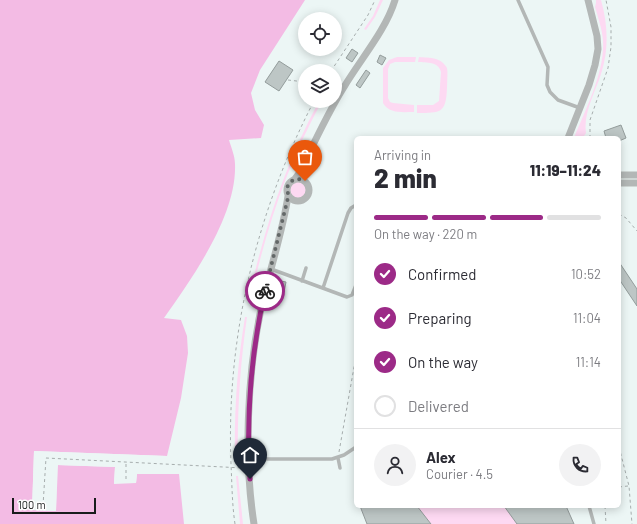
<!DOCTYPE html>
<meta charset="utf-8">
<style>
body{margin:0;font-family:Barlow,sans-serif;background:#f2f2f3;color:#2b2b33;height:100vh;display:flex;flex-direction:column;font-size:15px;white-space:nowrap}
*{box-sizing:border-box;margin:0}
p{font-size:13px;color:#7c7c81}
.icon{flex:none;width:22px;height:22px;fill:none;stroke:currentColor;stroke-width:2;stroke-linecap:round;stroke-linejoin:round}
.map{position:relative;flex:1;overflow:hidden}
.sheet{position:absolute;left:354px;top:136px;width:267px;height:372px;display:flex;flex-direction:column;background:#fff;border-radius:6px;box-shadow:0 2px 10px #0003}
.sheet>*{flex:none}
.controls{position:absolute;left:298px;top:12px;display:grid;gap:8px}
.controls a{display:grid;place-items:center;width:44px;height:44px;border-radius:50%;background:#fff;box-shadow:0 2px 10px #0003;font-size:20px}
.scale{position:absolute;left:12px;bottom:10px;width:84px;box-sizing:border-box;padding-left:4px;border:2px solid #191c1c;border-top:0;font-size:11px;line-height:14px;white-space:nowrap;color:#191c1c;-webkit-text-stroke:3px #fff;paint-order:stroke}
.pin{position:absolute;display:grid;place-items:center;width:34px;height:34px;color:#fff;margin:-41px -17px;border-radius:50% 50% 50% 0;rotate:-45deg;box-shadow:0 0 4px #0007}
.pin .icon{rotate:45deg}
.courier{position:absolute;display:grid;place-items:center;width:40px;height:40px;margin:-20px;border:3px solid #9c2a87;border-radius:50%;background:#fff;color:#222;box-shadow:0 1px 5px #0007}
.summary em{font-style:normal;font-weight:800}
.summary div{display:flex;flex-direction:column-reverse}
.summary{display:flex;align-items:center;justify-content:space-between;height:68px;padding:0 20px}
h1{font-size:26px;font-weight:800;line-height:30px}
.bar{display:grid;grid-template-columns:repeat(4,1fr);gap:6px 4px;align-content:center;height:48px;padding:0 20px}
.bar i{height:5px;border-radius:3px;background:#e1e1e2}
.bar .active{background:#9c2a87}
.bar p{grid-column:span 4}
.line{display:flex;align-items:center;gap:10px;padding:0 20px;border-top:1px solid #e1e1e2}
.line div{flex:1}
.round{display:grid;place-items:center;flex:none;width:42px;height:42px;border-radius:21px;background:#f2f2f3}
ol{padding:0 20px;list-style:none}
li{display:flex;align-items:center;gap:12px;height:44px}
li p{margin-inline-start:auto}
li .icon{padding:4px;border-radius:50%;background:#9c2a87;color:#fff;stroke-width:4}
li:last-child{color:#7c7c81}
li i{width:22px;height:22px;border:2px solid #e1e1e2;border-radius:50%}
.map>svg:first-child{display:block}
.green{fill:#fdd9f2}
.water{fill:#f3bbe4}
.pier{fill:#ecf6f5}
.building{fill:#bdc6c5;stroke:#939c9b}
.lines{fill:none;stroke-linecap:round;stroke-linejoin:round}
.path{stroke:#a6adad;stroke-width:1;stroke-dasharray:3 3;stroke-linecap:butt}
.lane{stroke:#b3b7b6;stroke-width:3.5}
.street{stroke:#b3b7b6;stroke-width:7}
.done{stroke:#636868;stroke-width:4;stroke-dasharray:0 7.2}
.route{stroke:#9c2a87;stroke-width:5}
</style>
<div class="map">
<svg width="637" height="524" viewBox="0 0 637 524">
<rect width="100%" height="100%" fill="#ecf6f5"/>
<path class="green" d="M380,0H383L375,17L366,30L364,29L373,16Z
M596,0H601C608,24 609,50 601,74C595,93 583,113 586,133L584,136V138H574C586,108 605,72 603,40C602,29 598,17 595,7L596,3Z
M397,57H416L415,62H395L390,64L388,69V98L390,102L393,103L414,105V112C403,112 389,114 383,103V68L389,60Z
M419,57C430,58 441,57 447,68C448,74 447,81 447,88C446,113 441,113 417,113V105H433L439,101L441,72C438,61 427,63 418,62Z
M319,101H322C290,159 269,220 254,284H252C267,220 288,159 319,101Z
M290 190a8 8 0 1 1 16 0a8 8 0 1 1-16 0Z
M245,317H247C240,365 237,413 238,462H235C234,413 237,365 245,317Z
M236,476H238L243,524H240Z
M360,506H566L574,524H367Z"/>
<path class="water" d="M0,0H305L260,70L251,93L255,110L264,125L261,138L229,140C231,147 235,156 235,164C237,215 193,277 164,318L181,320L187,336L188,353L181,398L167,456L34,451L32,510L56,511L57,465L115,467L114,483H136L137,474H179L184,524H0Z"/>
<path class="pier" d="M34,451L167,456L168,457L36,453L34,508L54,509L55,465L57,463L116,465L117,467L116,482L134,481L135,474L136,472H179L181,474H137L136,483L114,484L115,467L58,465L56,511L32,510Z"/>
<path class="building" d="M352,49L358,53L352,62L346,58Z
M380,55L386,58L382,65L377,62Z
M279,61L293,70L279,91L265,82Z
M366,70L370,73L360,88L356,85Z
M621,125L626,138L619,141V138H606L604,131Z
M619,262L637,289V306L619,279Z
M281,281L286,282L284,292L278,291Z
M250,290L257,292L255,301L248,299Z
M360,506H417L431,524H367Z
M504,506H566L574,524H517Z"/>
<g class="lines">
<path class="path" d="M331,71L368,15L375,0
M288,80L305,82
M590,138V120L608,68L611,47V27L606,0
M619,214L626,218L637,231
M619,447L629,486L632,524
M339,452L356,356
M126,479V463
M619,487L628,486
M43,506L46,458L243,468
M605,506L606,524
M235,524C232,504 232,484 231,464C226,337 256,213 314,101"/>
<path class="lane" d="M518,0L548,67L547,85L550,92L558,100L580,108
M271,269L347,297L352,295L356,285
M302,281L306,268
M323,288L348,213L351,208L356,205
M338,458L340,468
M249,459H332L344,455L356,447
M589,506L594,524"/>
<path class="street" d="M568,138L589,85L595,65L598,49L597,36L588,0
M619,175H637
M287 190a11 11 0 1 1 22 0a11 11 0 1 1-22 0Z
M294,180L300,172C314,143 327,114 344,87C360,60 386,30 395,0
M619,183H637
M254,524C244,460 247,378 260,314C268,274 282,236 288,196"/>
</g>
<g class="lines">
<path class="done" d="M265,291L286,206C287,203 288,198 288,195C288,189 286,195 287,189C288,180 298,177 305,181"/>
<path class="route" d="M250,479C246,416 251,353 265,291"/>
</g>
</svg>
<div class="controls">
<a><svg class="icon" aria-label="locate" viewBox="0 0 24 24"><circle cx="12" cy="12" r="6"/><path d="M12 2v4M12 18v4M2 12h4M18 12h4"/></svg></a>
<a><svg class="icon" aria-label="layers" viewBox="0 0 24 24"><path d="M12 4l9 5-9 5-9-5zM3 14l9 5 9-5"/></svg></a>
</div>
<div class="scale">100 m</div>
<div class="pin" style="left:305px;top:181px;background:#ea580c"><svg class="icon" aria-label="bag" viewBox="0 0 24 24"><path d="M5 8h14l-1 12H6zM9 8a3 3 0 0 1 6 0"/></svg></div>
<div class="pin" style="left:250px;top:479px;background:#1f2937"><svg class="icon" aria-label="home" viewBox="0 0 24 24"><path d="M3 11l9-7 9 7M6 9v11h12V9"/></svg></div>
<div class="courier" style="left:265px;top:291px"><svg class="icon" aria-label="bike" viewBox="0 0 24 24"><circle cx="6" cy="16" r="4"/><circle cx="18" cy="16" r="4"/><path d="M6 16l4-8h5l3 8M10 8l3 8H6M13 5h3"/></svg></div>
<section class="sheet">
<div class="summary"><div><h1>2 min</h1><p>Arriving in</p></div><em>11:19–11:24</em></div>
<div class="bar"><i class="active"></i><i class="active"></i><i class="active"></i><i></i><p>On the way · 220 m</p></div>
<ol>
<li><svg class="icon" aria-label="check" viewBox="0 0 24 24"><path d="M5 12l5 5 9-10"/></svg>Confirmed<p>10:52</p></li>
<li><svg class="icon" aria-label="check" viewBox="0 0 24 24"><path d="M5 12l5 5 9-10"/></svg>Preparing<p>11:04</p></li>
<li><svg class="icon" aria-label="check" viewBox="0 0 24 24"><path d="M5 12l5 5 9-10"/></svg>On the way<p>11:14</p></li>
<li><i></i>Delivered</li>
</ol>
<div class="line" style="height:72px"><a class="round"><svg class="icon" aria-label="person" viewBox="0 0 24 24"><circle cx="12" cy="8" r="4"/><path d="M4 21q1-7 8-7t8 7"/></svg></a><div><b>Alex</b><p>Courier · 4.5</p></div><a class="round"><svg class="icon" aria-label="phone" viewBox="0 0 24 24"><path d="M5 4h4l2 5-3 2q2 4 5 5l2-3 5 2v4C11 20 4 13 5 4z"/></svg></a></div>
</section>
</div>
